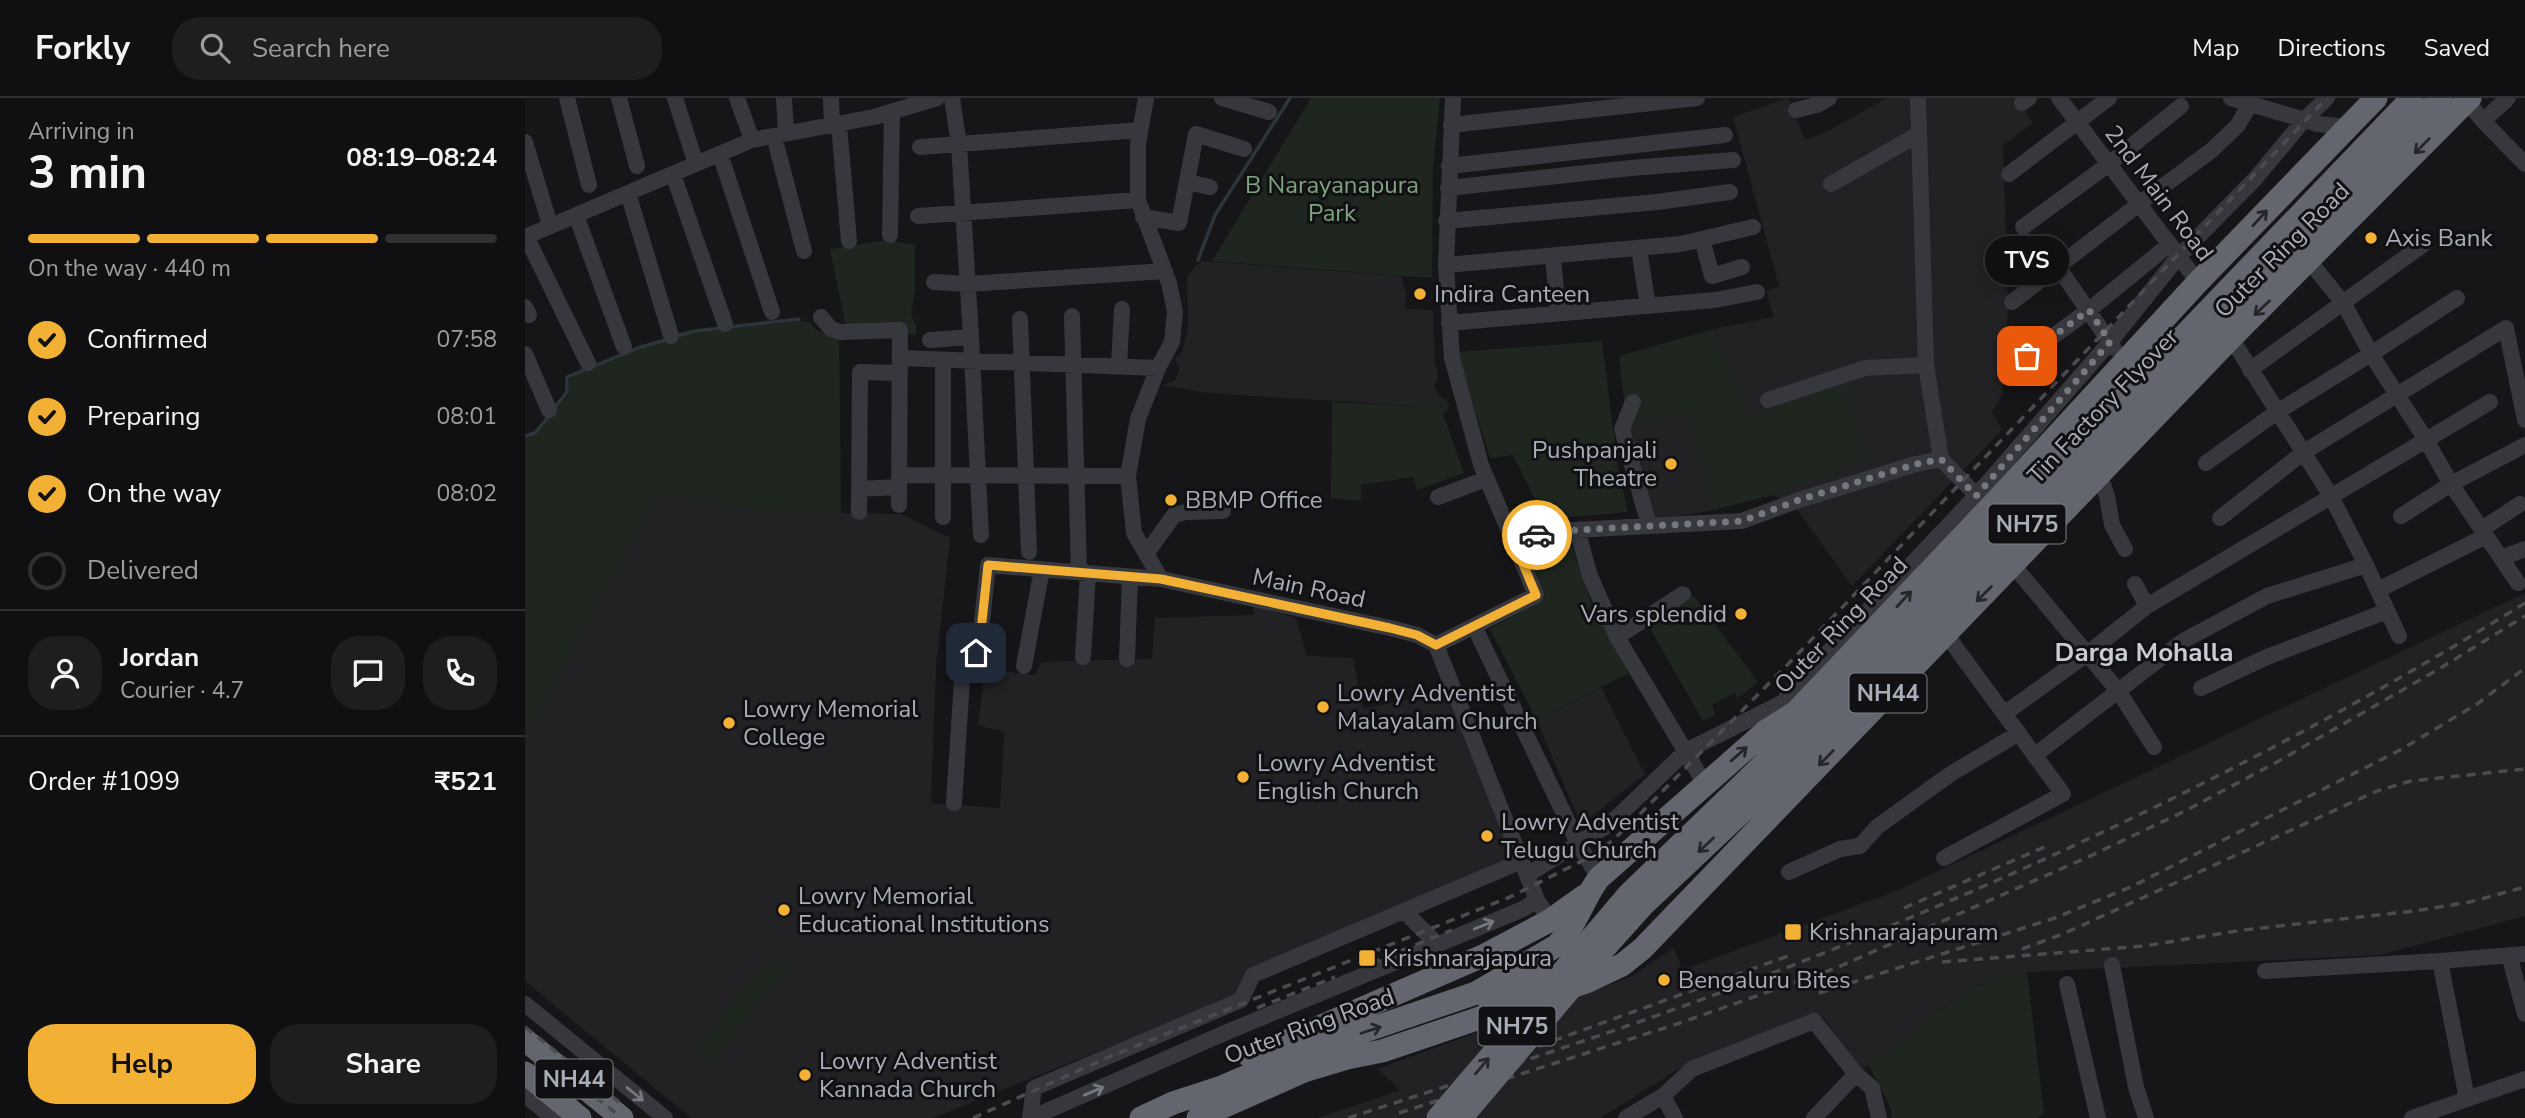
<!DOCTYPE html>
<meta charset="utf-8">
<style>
body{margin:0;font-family:"Nunito Sans",sans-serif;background:#1e1e20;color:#f1f3f6;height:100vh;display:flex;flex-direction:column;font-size:26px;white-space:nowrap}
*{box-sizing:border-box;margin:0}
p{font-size:23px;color:#9c9d9f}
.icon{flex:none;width:38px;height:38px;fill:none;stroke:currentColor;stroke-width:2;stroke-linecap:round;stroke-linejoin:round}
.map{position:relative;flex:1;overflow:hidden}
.sheet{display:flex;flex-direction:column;background:#101012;width:525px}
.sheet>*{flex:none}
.pin{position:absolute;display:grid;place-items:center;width:60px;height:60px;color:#fff;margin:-30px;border-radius:14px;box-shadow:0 4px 10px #0006}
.courier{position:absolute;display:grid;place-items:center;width:70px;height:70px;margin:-35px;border:5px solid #f2b134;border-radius:50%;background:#fff;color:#222;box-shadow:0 2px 9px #0007}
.bubble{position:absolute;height:49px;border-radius:24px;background:#101012;box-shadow:0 4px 18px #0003,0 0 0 2px #303032;font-size:23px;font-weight:700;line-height:49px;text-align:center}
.headline em{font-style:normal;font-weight:700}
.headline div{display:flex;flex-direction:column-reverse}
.headline{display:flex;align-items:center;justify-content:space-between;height:119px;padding:0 28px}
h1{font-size:46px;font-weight:700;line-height:52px}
.bar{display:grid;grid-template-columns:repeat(4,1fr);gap:10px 7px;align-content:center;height:84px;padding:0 28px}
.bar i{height:9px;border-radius:5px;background:#303032}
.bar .current{background:#f2b134}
.bar p{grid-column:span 4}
.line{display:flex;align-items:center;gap:18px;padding:0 28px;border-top:2px solid #303032}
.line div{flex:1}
.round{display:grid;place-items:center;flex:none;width:74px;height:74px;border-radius:28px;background:#1e1e20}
ol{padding:0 28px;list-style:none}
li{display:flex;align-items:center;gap:21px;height:77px}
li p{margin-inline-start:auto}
li .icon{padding:7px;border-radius:50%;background:#f2b134;color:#111;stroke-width:4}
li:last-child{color:#9c9d9f}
li i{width:38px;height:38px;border:4px solid #303032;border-radius:50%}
.button{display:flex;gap:14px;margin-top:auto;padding:14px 28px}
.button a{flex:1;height:80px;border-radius:28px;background:#f2b134;color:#111;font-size:28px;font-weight:700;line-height:80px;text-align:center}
.button a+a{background:#1e1e20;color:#f1f3f6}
header{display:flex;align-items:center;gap:42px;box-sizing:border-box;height:98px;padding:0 35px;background:#101012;border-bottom:2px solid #303032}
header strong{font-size:33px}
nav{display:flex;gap:38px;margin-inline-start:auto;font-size:24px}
.search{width:490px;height:63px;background:#1e1e20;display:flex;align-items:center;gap:18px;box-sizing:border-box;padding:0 24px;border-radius:28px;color:#9c9d9f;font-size:26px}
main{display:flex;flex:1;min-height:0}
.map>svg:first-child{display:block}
.built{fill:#222225}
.green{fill:#1e261f}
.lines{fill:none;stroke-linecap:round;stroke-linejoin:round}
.stream{stroke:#2c353c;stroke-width:3.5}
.minor{stroke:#37383d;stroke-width:16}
.highway{stroke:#63666e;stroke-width:23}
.rail{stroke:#4a4c52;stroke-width:3.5;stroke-dasharray:9 7;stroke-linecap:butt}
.highway-bridge{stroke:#63666e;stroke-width:23}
.oneway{stroke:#26262a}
.oneway2{stroke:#757881}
.done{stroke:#757880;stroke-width:7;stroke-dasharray:0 12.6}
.route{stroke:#f2b134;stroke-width:9}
.poi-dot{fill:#f2b134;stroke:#111113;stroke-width:2.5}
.labels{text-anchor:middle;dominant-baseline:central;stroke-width:6;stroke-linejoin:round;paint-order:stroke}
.shield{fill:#111113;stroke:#7b7e86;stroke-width:2}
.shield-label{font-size:23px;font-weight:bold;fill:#a8adb8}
.park-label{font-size:24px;fill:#7fa381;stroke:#111113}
.street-label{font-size:24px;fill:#a8adb8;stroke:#111113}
.poi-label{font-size:24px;fill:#a8adb8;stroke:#111113;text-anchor:start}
.neighbourhood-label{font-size:26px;font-weight:bold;fill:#c9ccd4;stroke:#111113}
</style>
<header>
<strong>Forkly</strong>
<div class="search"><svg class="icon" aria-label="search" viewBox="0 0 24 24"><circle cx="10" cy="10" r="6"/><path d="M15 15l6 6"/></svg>Search here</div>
<nav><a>Map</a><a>Directions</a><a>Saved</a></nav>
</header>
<main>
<section class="sheet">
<div class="headline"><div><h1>3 min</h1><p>Arriving in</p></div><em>08:19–08:24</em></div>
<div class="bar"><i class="current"></i><i class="current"></i><i class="current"></i><i></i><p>On the way · 440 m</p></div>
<ol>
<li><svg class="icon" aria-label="check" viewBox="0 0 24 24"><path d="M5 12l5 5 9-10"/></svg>Confirmed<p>07:58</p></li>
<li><svg class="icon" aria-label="check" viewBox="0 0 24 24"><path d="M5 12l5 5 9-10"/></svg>Preparing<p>08:01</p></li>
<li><svg class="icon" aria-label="check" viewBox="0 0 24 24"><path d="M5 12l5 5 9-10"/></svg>On the way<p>08:02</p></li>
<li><i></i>Delivered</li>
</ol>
<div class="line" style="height:126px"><a class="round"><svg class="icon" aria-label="person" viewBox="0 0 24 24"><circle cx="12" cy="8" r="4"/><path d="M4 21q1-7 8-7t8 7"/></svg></a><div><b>Jordan</b><p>Courier · 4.7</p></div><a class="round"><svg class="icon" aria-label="chat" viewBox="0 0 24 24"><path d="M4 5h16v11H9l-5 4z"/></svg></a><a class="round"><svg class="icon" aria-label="phone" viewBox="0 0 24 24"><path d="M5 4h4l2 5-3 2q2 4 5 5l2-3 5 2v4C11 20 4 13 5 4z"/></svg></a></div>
<div class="line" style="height:91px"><div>Order #1099</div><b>₹521</b></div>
<div class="button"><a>Help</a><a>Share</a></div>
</section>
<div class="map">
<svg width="2000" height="1020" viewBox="0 0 2000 1020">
<rect width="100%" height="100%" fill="#161618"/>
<path class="built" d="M1263,0L1280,42L1299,35L1362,0H1491L1508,25L1478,47L1483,212L1477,297L1467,314L1477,332L1327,488L1269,407L1248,397L1189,231L1249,219L1241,193L1254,188L1208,19Z
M676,163L876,178L881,196L880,211L908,212L910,265L913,278L909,289L915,298L922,303L924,310L682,295L636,287L650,283L654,270L650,260L657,254L663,229L662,178Z
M274,223L284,224L291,232L314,241L316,415L377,416L425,440L411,568L406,705L475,710L479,634L453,627L460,571L510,577L516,564L627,561L630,520L729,517V508L771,520L782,558L828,560L838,611L921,593L987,759L873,812L723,874L711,898L408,1020H166L0,883V339L11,336L44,296L45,279L114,251L167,235Z
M1164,312L1188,412L1127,423L1102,327Z
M2000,495V818L1855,857L1502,874L1447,889L1336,972L1298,919L1165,964L1075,1020H793L875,992L852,971L1105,879L1149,850L1157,872L1371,793Z
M1076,589L1120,676L1056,727L1011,621Z"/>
<path class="green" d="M786,0H915L908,71L907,180L687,163Z
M363,142L390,147V192L386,216L391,227V237L321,229L305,151Z
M274,223L284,224L291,232L314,241L316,415L217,410L133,394L0,637V339L11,336L44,296L45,279L114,251L167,235Z
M1189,231L1222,321L1322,282L1324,308L1341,362L1248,394V397L1188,412L1164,313L1102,327L1094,258Z
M1077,243L1093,370L1103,414L1020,421L988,357L965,360L932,254Z
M807,304L924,310L918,316L939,375L892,392L888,379L836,387V403L806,400Z
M1043,439L1068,509L1104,575L1011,621L965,531L1020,500L999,446Z
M1168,497L1233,584L1213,600L1210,595L1187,607L1190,617L1178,623L1123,527Z
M253,864L261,866L265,870L184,966L167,953L234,871Z
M1502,874L1519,1015L1512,1020H1367L1364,1006L1343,966L1447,889Z"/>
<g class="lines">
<path class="stream" d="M673,162L690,117L765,0
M151,238L170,233L274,221
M28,312L42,294V279L113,250L144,241
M0,338L10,335L24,318"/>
<path class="minor" d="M42,0L64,87
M94,0L112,68
M150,0L171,66
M212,0L227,42L349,19L412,0
M259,0L261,35
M306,0L307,28
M427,0L434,47L446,239L456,437
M621,0L613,46V102L644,185L650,214L647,244L633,270L613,321L603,378L609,435L636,481L865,530L892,537L911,547L1012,802L1029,828
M697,0L744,14
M1393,0L1401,267L1416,361L1457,403
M1534,0L1673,184
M1706,0L1793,26L1823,29
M1942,3L1958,23L1983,0
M1497,5L1504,0
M1271,12L1292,7L1304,0
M1958,23L2000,66
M314,27L324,143
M926,27L1172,0
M249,38L279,153
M0,44L25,127
M395,49L615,32
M195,56L247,214
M924,68L1200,37
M148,76L200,226
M1484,76L1584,0
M662,84L685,89
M1306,86L1394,36
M923,90L1106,70L1208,62
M103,95L146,238
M51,117L99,249
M393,118L613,102
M618,119L654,125L671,36L719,51
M921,123L1132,104L1205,94
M1498,129L1584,66L1656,8
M365,137L367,14
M1,138L63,265
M0,139L227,42
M1177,141L1187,178L1217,169
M1114,151L1123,208
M1028,159L1033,214
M1784,163L1819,206L1846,256L1901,342L1926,386L1993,485
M921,167L1156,146L1228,129
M1533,169L1589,250
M409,184L443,186L640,173
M1487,204L1614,106L1687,52L1713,27L1726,4
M0,209L4,217
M547,218L554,474
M296,219L306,231L316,234L375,232L374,407
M495,221L504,454
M924,225L1190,202L1232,194
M1706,240L1806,398L1841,467L1874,538
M405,242L446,239
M0,256L24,312
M376,260L633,270
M594,268L597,211
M1725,272L1899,146
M1481,273L1564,212L1645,146
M1243,302L1340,270L1401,267
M1108,304L1097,331L1124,427
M1681,365L1752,314L1846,256L1932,200
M1574,376L1582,398L1587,427L1600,451
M374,377L603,378
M335,391L373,389
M913,399L961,381
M334,414L335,274L375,275
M1876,418L1926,386L2000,347
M418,419V262
M1695,420L1779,354L1981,230L2000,322
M1957,431L1995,406
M1052,432L1065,478L1092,539L1180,686
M988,442L1031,433L1217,423L1274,402L1391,366L1416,361
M621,456L649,417L661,414L698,413
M1976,460L2000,451
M1488,467L1594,594L1629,649
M1610,486L1622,508
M1853,492L1961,438
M949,528L1054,747L1074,780
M1092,539L1158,496
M911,547L1011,497L956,367L927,260L921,167L928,0
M558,559L563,475
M602,561L605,479
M499,568L517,471
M1676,590L1742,559L1862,513
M1479,616L1562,556L1622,508L1965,304
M1263,619L1259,604L1262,598L1451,398L1585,244L1654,158L1730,81L1779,22L1802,0
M1510,657L1658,543L1742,498L1841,467
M429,705L437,582L455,542L463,467L636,481
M1419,760L1538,696L1420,535
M1264,774L1315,751L1335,748L1352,729L1424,677L1494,635
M1002,777L1085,726L1161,653L1259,604
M879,813L912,846
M1984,857L2000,916
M1587,867L1611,989L1621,1020
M1740,873L1915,863
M1542,886L1573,1020
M0,906L140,1020
M0,997L28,1020
M1138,998L1150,1020
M1942,1001L2000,981
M505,1020L509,990L716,902L728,877L997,763
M506,1020L702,934L998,811L1012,802
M1101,1020L1138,998L1167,971L1289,923L1331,976L1347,990L1354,1020
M1289,1020L1331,976
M1887,1020L1942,1001L1915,863L2000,856"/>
<path class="highway" d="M1070,836L1104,796L1359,550L1887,0
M1083,846L1119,806L1271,663L1382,553L1598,324L1916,0
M965,907L1003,884L1046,875
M0,942L97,1020
M725,959L960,857L1024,823L1059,798
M0,975L55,1020
M616,1020L648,1005L694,990L781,953L951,895L1031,848C1049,833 1058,801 1074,780L1241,633L1271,614L1474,400L1673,184L1851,0
M673,1020L779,973L822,960L857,953L1061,884L1097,867L1117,851L1706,240L1945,0"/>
<path class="rail" d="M1379,810L1524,747
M1497,851L1538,836L1852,693L1886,683L2000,671
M1417,864L1619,848L1718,832L1890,813L1945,804L2000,789
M846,865L927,832
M1294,895L1530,820L1608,788L1877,651L1952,606L2000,570
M732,910L810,879
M0,929L99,1008
M983,959L1263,858
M33,969L92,1016
M874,1015L1152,926L1311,870L1563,759L1658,714L1752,664L1914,571L2000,518
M448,1020L586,958L985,799L1061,761L1087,743L1115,716L1268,561L1802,0
M823,1020C963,975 1103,930 1240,878C1503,777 1761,654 2000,505"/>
<path class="highway-bridge" d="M913,1020L1070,836
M936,1020L1083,846"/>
</g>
<defs><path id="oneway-shaft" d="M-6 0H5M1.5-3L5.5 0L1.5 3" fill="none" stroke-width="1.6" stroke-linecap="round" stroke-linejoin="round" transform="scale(1.75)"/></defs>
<g class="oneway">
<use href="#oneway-shaft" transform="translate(1897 48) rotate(135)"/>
<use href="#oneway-shaft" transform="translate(1735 120) rotate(-47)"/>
<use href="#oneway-shaft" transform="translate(1737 210) rotate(136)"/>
<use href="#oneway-shaft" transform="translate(1459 496) rotate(135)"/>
<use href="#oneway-shaft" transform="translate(1379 501) rotate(-47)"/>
<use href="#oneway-shaft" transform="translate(1214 656) rotate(-41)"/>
<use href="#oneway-shaft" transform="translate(1301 660) rotate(134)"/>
<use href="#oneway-shaft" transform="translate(1181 747) rotate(137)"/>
<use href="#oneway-shaft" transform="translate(846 932) rotate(-18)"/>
<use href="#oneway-shaft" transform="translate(957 968) rotate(-50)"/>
</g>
<g class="oneway2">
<use href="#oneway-shaft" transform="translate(959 827) rotate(-22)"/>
<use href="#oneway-shaft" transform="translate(569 993) rotate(-23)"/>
<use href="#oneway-shaft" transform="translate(110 996) rotate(39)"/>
</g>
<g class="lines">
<path class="done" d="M1012,437L1052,432L1217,423L1274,402L1391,366L1416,361L1451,398L1585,244L1564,212L1502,258"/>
<path class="route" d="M451,555L455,542L463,467L636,481L865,530L892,537L911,547L1011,497L988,442L1012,437"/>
</g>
<g class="poi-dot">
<circle cx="1846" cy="140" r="7"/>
<circle cx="895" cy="196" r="7"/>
<circle cx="1146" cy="366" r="7"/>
<circle cx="646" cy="402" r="7"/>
<circle cx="1216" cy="516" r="7"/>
<circle cx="798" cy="609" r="7"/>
<circle cx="204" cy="625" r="7"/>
<circle cx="718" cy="679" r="7"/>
<circle cx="962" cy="738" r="7"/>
<circle cx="259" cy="812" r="7"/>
<rect x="1259" y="825" width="18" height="18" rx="3.5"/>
<rect x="833" y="851" width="18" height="18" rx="3.5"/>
<circle cx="1139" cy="882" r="7"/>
<circle cx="280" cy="977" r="7"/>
</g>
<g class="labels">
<g class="shield">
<rect x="1463.5" y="406.5" width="77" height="39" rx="5"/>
<rect x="1324.5" y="575.5" width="77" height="39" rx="5"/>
<rect x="953.5" y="908.5" width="77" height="39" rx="5"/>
<rect x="10.5" y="961.5" width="77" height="39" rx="5"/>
</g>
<g class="shield-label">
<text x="1502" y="426">NH75</text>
<text x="1363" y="595">NH44</text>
<text x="992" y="928">NH75</text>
<text x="49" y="981">NH44</text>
</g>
<g class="park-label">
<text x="807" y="87">B Narayanapura<tspan x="807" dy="28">Park</tspan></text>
</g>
<g class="street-label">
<text transform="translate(1634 95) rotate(53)">2nd Main Road</text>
<text transform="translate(1757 152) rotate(-45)">Outer Ring Road</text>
<text transform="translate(1578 308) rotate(-46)">Tin Factory Flyover</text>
<text transform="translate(784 490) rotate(12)">Main Road</text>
<text transform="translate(1316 527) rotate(-46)">Outer Ring Road</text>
<text transform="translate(784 928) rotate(-20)">Outer Ring Road</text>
</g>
<g class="poi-label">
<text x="1860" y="140">Axis Bank</text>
<text x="909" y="196">Indira Canteen</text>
<text x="1132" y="352" text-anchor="end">Pushpanjali<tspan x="1132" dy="28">Theatre</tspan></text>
<text x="660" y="402">BBMP Office</text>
<text x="1202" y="516" text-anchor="end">Vars splendid</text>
<text x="812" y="595">Lowry Adventist<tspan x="812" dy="28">Malayalam Church</tspan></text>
<text x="218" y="611">Lowry Memorial<tspan x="218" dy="28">College</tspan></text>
<text x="732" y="665">Lowry Adventist<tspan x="732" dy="28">English Church</tspan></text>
<text x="976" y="724">Lowry Adventist<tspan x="976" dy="28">Telugu Church</tspan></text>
<text x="273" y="798">Lowry Memorial<tspan x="273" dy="28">Educational Institutions</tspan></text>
<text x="1284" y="834">Krishnarajapuram</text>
<text x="858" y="860">Krishnarajapura</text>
<text x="1153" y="882">Bengaluru Bites</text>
<text x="294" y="963">Lowry Adventist<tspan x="294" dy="28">Kannada Church</tspan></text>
</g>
<g class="neighbourhood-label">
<text x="1619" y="554">Darga Mohalla</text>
</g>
</g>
</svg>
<div class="pin" style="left:1502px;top:258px;background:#ea580c"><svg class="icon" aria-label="bag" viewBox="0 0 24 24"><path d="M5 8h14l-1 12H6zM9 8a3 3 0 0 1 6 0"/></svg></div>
<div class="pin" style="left:451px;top:555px;background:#1f2937"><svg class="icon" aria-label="home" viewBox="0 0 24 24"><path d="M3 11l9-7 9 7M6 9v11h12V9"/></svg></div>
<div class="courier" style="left:1012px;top:437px"><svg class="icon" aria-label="car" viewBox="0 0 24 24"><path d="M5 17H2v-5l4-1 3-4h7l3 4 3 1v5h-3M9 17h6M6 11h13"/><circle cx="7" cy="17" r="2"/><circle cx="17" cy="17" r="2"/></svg></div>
<div class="bubble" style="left:1460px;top:138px;width:84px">TVS</div>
</div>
</main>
